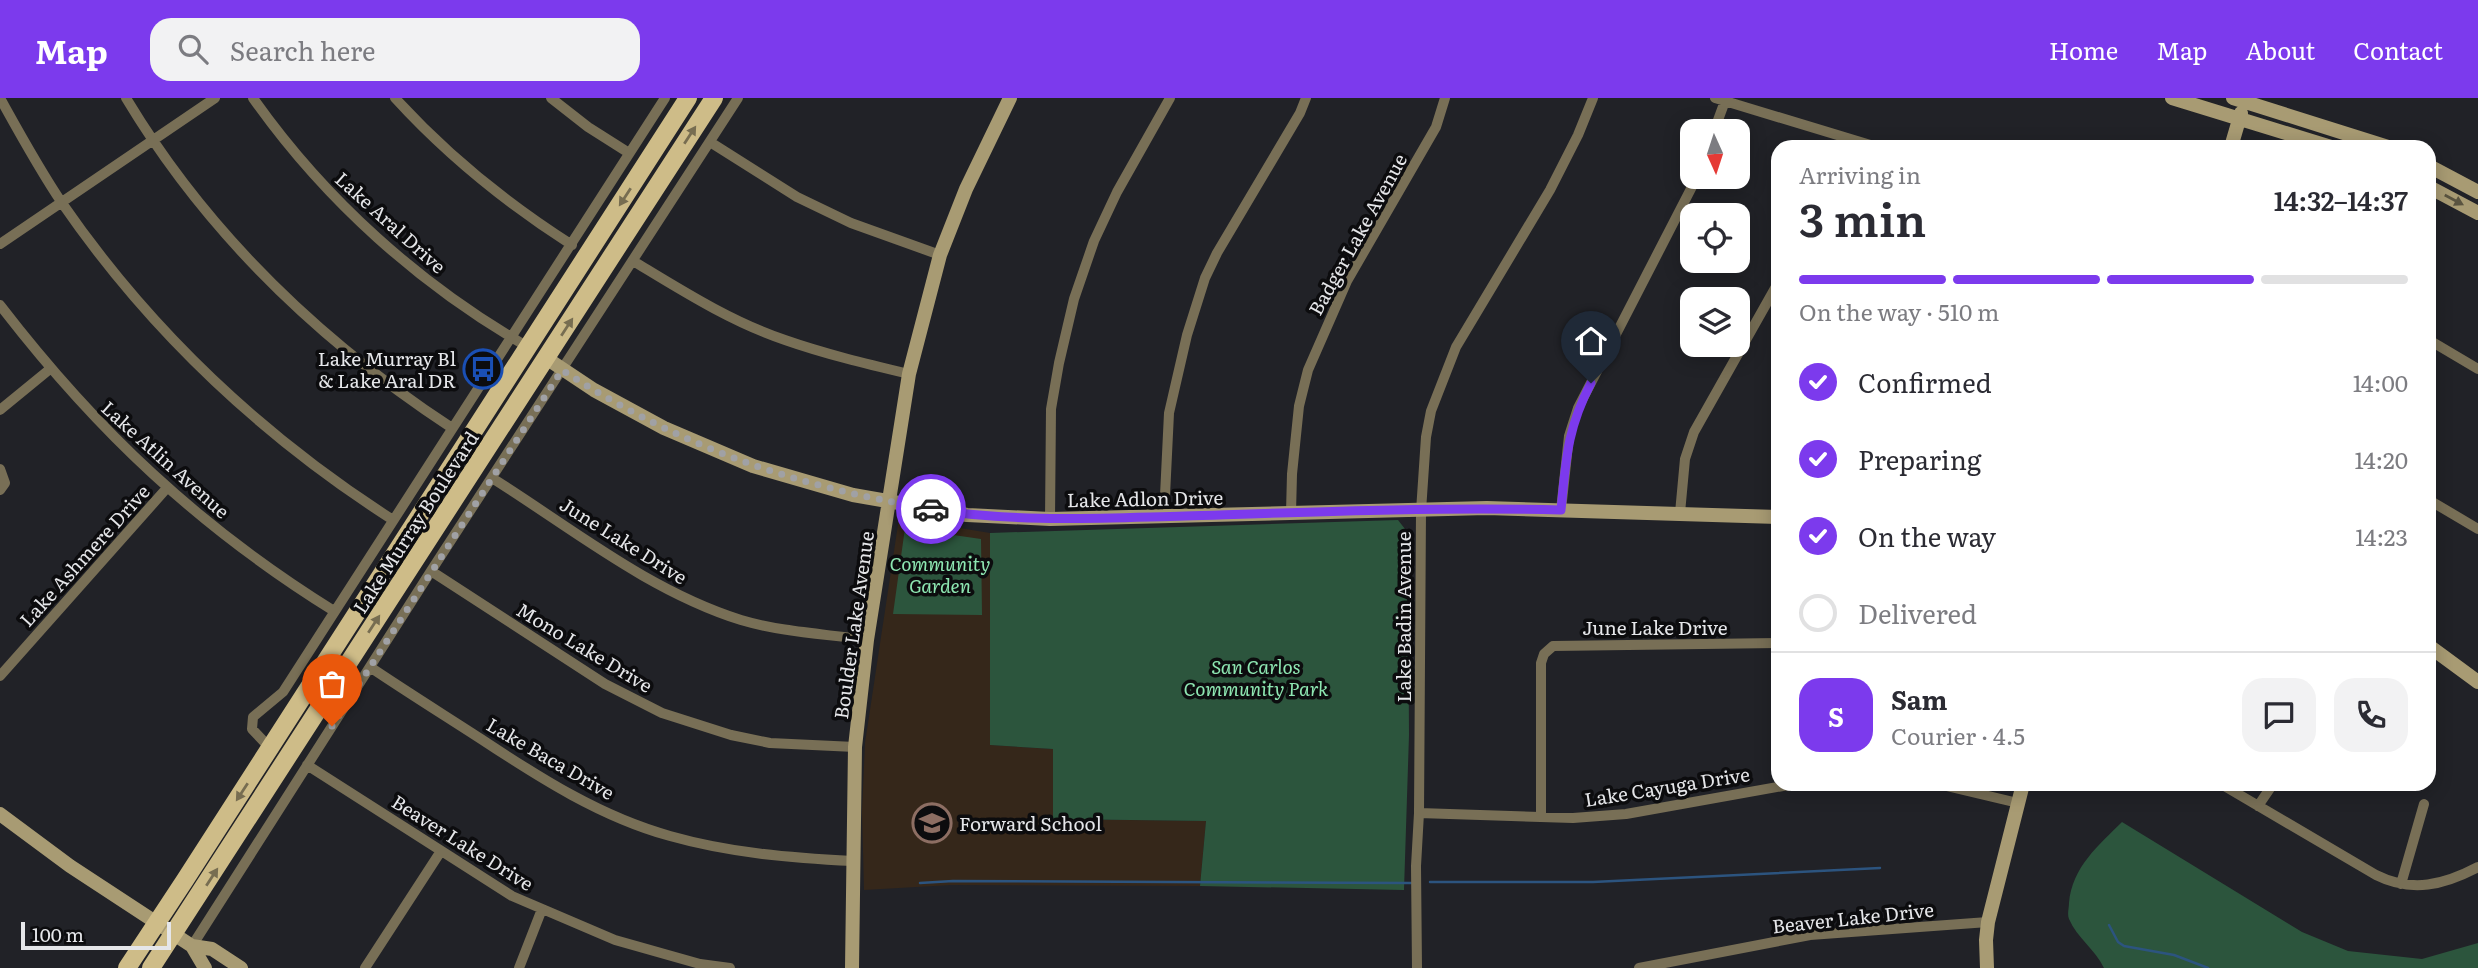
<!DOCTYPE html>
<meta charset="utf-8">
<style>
body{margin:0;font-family:Literata,serif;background:#f2f2f3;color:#2b2b33;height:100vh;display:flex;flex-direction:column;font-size:26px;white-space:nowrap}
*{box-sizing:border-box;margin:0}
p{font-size:23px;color:#7c7c81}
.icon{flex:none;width:38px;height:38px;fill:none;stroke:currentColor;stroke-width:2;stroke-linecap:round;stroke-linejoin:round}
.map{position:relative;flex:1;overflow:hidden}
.side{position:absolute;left:1771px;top:42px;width:665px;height:651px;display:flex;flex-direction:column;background:#fff;border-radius:21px;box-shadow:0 4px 18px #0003}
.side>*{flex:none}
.needle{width:46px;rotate:177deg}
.tools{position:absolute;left:1680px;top:21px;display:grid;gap:14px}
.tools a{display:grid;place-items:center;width:70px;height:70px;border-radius:14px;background:#fff;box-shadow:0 4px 18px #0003;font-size:35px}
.scale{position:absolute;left:21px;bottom:18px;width:150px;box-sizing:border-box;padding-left:7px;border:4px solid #e5e6e9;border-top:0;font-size:19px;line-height:24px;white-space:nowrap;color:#e5e6e9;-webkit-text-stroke:5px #0c0c0e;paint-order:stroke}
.pin{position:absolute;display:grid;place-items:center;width:60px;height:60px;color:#fff;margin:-72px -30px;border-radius:50% 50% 50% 0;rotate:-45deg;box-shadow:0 0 7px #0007}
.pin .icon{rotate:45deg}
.courier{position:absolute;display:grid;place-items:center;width:70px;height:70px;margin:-35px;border:5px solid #7c3aed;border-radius:50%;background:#fff;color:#222;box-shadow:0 2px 9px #0007}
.overview em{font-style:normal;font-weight:600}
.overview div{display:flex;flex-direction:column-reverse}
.overview{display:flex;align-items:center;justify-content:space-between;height:119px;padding:0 28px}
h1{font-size:46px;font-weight:600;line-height:52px}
.bar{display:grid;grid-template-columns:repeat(4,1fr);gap:10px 7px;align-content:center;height:84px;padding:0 28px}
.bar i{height:9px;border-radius:5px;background:#e1e1e2}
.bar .current{background:#7c3aed}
.bar p{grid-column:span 4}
.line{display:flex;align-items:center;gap:18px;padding:0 28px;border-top:2px solid #e1e1e2}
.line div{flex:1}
.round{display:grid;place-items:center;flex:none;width:74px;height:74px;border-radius:21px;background:#f2f2f3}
ol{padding:0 28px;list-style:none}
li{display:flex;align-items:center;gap:21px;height:77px}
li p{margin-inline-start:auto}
li .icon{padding:7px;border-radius:50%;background:#7c3aed;color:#fff;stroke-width:4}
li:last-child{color:#7c7c81}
li i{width:38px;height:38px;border:4px solid #e1e1e2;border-radius:50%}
header{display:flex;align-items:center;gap:42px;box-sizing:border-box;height:98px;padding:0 35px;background:#7c3aed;color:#fff}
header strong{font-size:33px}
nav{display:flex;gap:38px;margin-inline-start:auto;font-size:24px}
.search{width:490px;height:63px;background:#f2f2f3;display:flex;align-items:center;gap:18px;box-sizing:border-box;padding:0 24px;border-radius:21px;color:#7c7c81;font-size:26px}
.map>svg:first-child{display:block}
.education{fill:#35271a}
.green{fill:#2c553d}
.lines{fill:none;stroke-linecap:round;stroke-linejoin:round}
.stream{stroke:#2c547f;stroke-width:2.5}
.street{stroke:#786f56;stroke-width:10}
.secondary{stroke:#a89b73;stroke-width:14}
.primary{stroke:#cebc88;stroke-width:18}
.oneway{fill:#776d51}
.oneway2{fill:#5a5440}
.done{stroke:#a0a1a5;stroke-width:7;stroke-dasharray:0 12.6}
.route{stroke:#7c3aed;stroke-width:9}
.labels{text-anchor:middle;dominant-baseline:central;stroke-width:7;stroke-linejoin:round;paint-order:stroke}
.street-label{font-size:19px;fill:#e5e6e9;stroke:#0c0c0e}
.poi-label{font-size:19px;fill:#e5e6e9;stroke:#0c0c0e;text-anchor:end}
.park-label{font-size:19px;font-style:italic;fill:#8ee7b2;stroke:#0c0c0e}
</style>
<header>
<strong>Map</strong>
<div class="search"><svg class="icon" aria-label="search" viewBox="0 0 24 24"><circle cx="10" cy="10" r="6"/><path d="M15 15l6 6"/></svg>Search here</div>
<nav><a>Home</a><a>Map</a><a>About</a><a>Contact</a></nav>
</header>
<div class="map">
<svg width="2478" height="870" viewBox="0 0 2478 870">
<rect width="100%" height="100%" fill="#212227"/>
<path class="education" d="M899,420L990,435V647L1053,651L1054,721L1206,723L1200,788L951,787L864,792L862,714L865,645Z"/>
<path class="green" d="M1398,422L1405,431L1408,477L1409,637L1404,792L1200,788L1206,723L1053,721V651L990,647V435Z
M905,430L981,441L982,517L893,516Z
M2122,724L2302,834L2348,853L2422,861L2478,845V870H2104C2095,851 2077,840 2069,821C2067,816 2069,810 2069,805C2072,769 2099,747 2122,724Z"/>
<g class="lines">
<path class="stream" d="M1430,784H1593L1880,770
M920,785L953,783L1411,785
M2109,827L2118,844L2124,848L2174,857L2208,870"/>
<path class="street" d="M0,0C20,36 39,71 62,105C151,234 262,338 393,422
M126,0C207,135 321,244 452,330
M253,0C325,102 420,187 528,249
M395,0C448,58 506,105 572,147
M551,0L588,29L629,55
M1715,0L1877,49
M1714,33L1725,3
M710,44L797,99L851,125L940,157
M0,146L215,0
M633,163C681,192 731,224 785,242C825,256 867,266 909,276
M0,207C97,333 199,429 334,513
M2429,242L2478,271
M0,312L50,271
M0,371L5,385L0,392
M492,380C573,431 649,493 741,522C781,534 826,536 867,542
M2429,402L2478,431
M1561,412L1569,338L1578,310L1697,79
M1291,415L1292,376L1299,308L1308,272L1347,183L1436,29L1445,0
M1680,415L1685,361L1694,334L1778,185
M1164,418L1169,315L1187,237L1205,180L1217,155L1300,15L1306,0
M1050,421L1051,311L1059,265L1074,201L1094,143L1117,94L1170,0
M431,473L605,586L662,615L731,637L770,645L855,649
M370,569C407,594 444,617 481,641C540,680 601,719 670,738C730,755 791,760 853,763
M0,578L166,391
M270,650L252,631L253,619L283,594L665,0
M307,667L512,798L615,842L700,866L730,870
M1938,686L2018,705
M2221,686L2376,777C2412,795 2444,787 2478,769
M2258,708L2273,686
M1419,715L1573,720L1626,716L1794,686
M1541,719V565L1544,556L1553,548L1778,545
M2401,786L2424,706
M192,848L431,473L738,0
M365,870L441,753
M519,870L542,811
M1417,870L1416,768L1419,715L1421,413L1426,339L1431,313L1456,249L1550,92L1578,37L1593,0
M1639,870L1810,837L1988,824"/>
<path class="secondary" d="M2172,0L2331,49
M2233,0L2388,49
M2231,49L2241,15
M2429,68L2478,94
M2429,89L2478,115
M546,260L594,292L664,330L753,368L853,397L967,417L1050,421L1487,410L1778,419
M2429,548L2478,584
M0,716L70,768L192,848L212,851L241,870
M192,848L205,870
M852,870L855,649L867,542L909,276L940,157L966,91L1010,0
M1987,870L1986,842L1988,824L2023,686"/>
<path class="primary" d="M127,870L185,782L688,0
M151,870L714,0"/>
</g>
<defs><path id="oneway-solid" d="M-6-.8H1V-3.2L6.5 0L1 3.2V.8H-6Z" transform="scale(1.75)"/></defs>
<g class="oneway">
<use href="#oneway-solid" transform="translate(690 37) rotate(-57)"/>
<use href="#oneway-solid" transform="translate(625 99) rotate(123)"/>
<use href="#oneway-solid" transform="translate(567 229) rotate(-57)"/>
<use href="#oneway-solid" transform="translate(374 526) rotate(-57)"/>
<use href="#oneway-solid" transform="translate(242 694) rotate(123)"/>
<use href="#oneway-solid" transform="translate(212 779) rotate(-57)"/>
</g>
<use class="oneway2" href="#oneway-solid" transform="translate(2454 102) rotate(28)"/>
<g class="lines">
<path class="done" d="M332,628L562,272C680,349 793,388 931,411"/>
<path class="route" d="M931,411C1015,425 1100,420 1185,418C1310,414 1436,409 1561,412C1566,362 1567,331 1591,285"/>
</g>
<defs>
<g id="bus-ring" transform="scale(2.0125)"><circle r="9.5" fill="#0c0c0e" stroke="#1a4fb4" stroke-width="1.5"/><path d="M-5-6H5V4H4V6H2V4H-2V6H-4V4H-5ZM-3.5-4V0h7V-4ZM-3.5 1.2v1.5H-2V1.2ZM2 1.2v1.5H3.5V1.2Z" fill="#1a4fb4"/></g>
<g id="school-ring" transform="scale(2.0125)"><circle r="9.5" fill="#0c0c0e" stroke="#8d6e63" stroke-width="1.5"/><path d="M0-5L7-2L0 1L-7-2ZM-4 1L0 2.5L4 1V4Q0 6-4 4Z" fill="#8d6e63"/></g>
</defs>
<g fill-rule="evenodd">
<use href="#bus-ring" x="483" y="271"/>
<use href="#school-ring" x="932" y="725"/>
</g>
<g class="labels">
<g class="street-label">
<text transform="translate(391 124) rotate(42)">Lake Aral Drive</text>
<text transform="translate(1357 136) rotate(-61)">Badger Lake Avenue</text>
<text transform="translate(166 361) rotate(42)">Lake Atlin Avenue</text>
<text transform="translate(1145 400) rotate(-1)">Lake Adlon Drive</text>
<text transform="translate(415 424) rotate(-57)">Lake Murray Boulevard</text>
<text transform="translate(624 442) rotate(32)">June Lake Drive</text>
<text transform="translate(84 457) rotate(-48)">Lake Ashmere Drive</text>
<text transform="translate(1403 519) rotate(-90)">Lake Badin Avenue</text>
<text transform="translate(853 527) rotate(-82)">Boulder Lake Avenue</text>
<text x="1655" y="529">June Lake Drive</text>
<text transform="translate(585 549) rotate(31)">Mono Lake Drive</text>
<text transform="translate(551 660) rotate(30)">Lake Baca Drive</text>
<text transform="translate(1667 688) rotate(-9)">Lake Cayuga Drive</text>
<text transform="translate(463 744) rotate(32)">Beaver Lake Drive</text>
<text transform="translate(1853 819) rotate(-6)">Beaver Lake Drive</text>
</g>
<g class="poi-label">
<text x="456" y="260">Lake Murray Bl<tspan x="456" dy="22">&amp; Lake Aral DR</tspan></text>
<text x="959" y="725" text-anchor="start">Forward School</text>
</g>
<g class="park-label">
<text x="940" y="465">Community<tspan x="940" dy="22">Garden</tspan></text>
<text x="1256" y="568">San Carlos<tspan x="1256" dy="22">Community Park</tspan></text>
</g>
</g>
</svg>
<div class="tools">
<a><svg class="needle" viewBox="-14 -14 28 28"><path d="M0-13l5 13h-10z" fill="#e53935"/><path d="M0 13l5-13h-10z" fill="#7c7c81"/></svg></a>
<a><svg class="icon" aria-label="locate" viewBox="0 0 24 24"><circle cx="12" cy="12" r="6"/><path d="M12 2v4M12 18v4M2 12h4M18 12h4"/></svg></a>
<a><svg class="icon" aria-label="layers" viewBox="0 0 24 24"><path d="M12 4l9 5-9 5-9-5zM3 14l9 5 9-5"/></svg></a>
</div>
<div class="scale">100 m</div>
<div class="pin" style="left:332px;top:628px;background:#ea580c"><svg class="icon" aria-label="bag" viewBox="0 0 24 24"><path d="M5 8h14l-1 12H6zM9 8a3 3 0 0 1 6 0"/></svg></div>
<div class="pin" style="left:1591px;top:285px;background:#1f2937"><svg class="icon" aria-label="home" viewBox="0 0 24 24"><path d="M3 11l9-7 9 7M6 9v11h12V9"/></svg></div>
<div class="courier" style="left:931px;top:411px"><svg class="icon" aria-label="car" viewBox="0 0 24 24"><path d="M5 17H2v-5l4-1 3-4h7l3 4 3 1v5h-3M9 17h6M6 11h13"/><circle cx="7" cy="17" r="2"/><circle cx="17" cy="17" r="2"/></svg></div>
<section class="side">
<div class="overview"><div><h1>3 min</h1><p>Arriving in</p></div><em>14:32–14:37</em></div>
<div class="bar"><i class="current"></i><i class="current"></i><i class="current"></i><i></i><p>On the way · 510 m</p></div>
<ol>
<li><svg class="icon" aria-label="check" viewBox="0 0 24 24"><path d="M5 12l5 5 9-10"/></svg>Confirmed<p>14:00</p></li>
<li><svg class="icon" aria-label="check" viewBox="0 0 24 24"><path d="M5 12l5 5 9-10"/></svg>Preparing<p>14:20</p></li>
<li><svg class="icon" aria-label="check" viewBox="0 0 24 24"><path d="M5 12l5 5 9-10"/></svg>On the way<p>14:23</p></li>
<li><i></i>Delivered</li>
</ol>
<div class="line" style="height:126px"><b class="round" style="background:#7c3aed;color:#fff">S</b><div><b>Sam</b><p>Courier · 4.5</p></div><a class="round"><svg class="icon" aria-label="chat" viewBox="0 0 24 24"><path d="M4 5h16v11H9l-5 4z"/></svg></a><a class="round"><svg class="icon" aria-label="phone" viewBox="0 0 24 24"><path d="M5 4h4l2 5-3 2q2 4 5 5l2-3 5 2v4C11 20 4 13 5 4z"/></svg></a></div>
</section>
</div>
